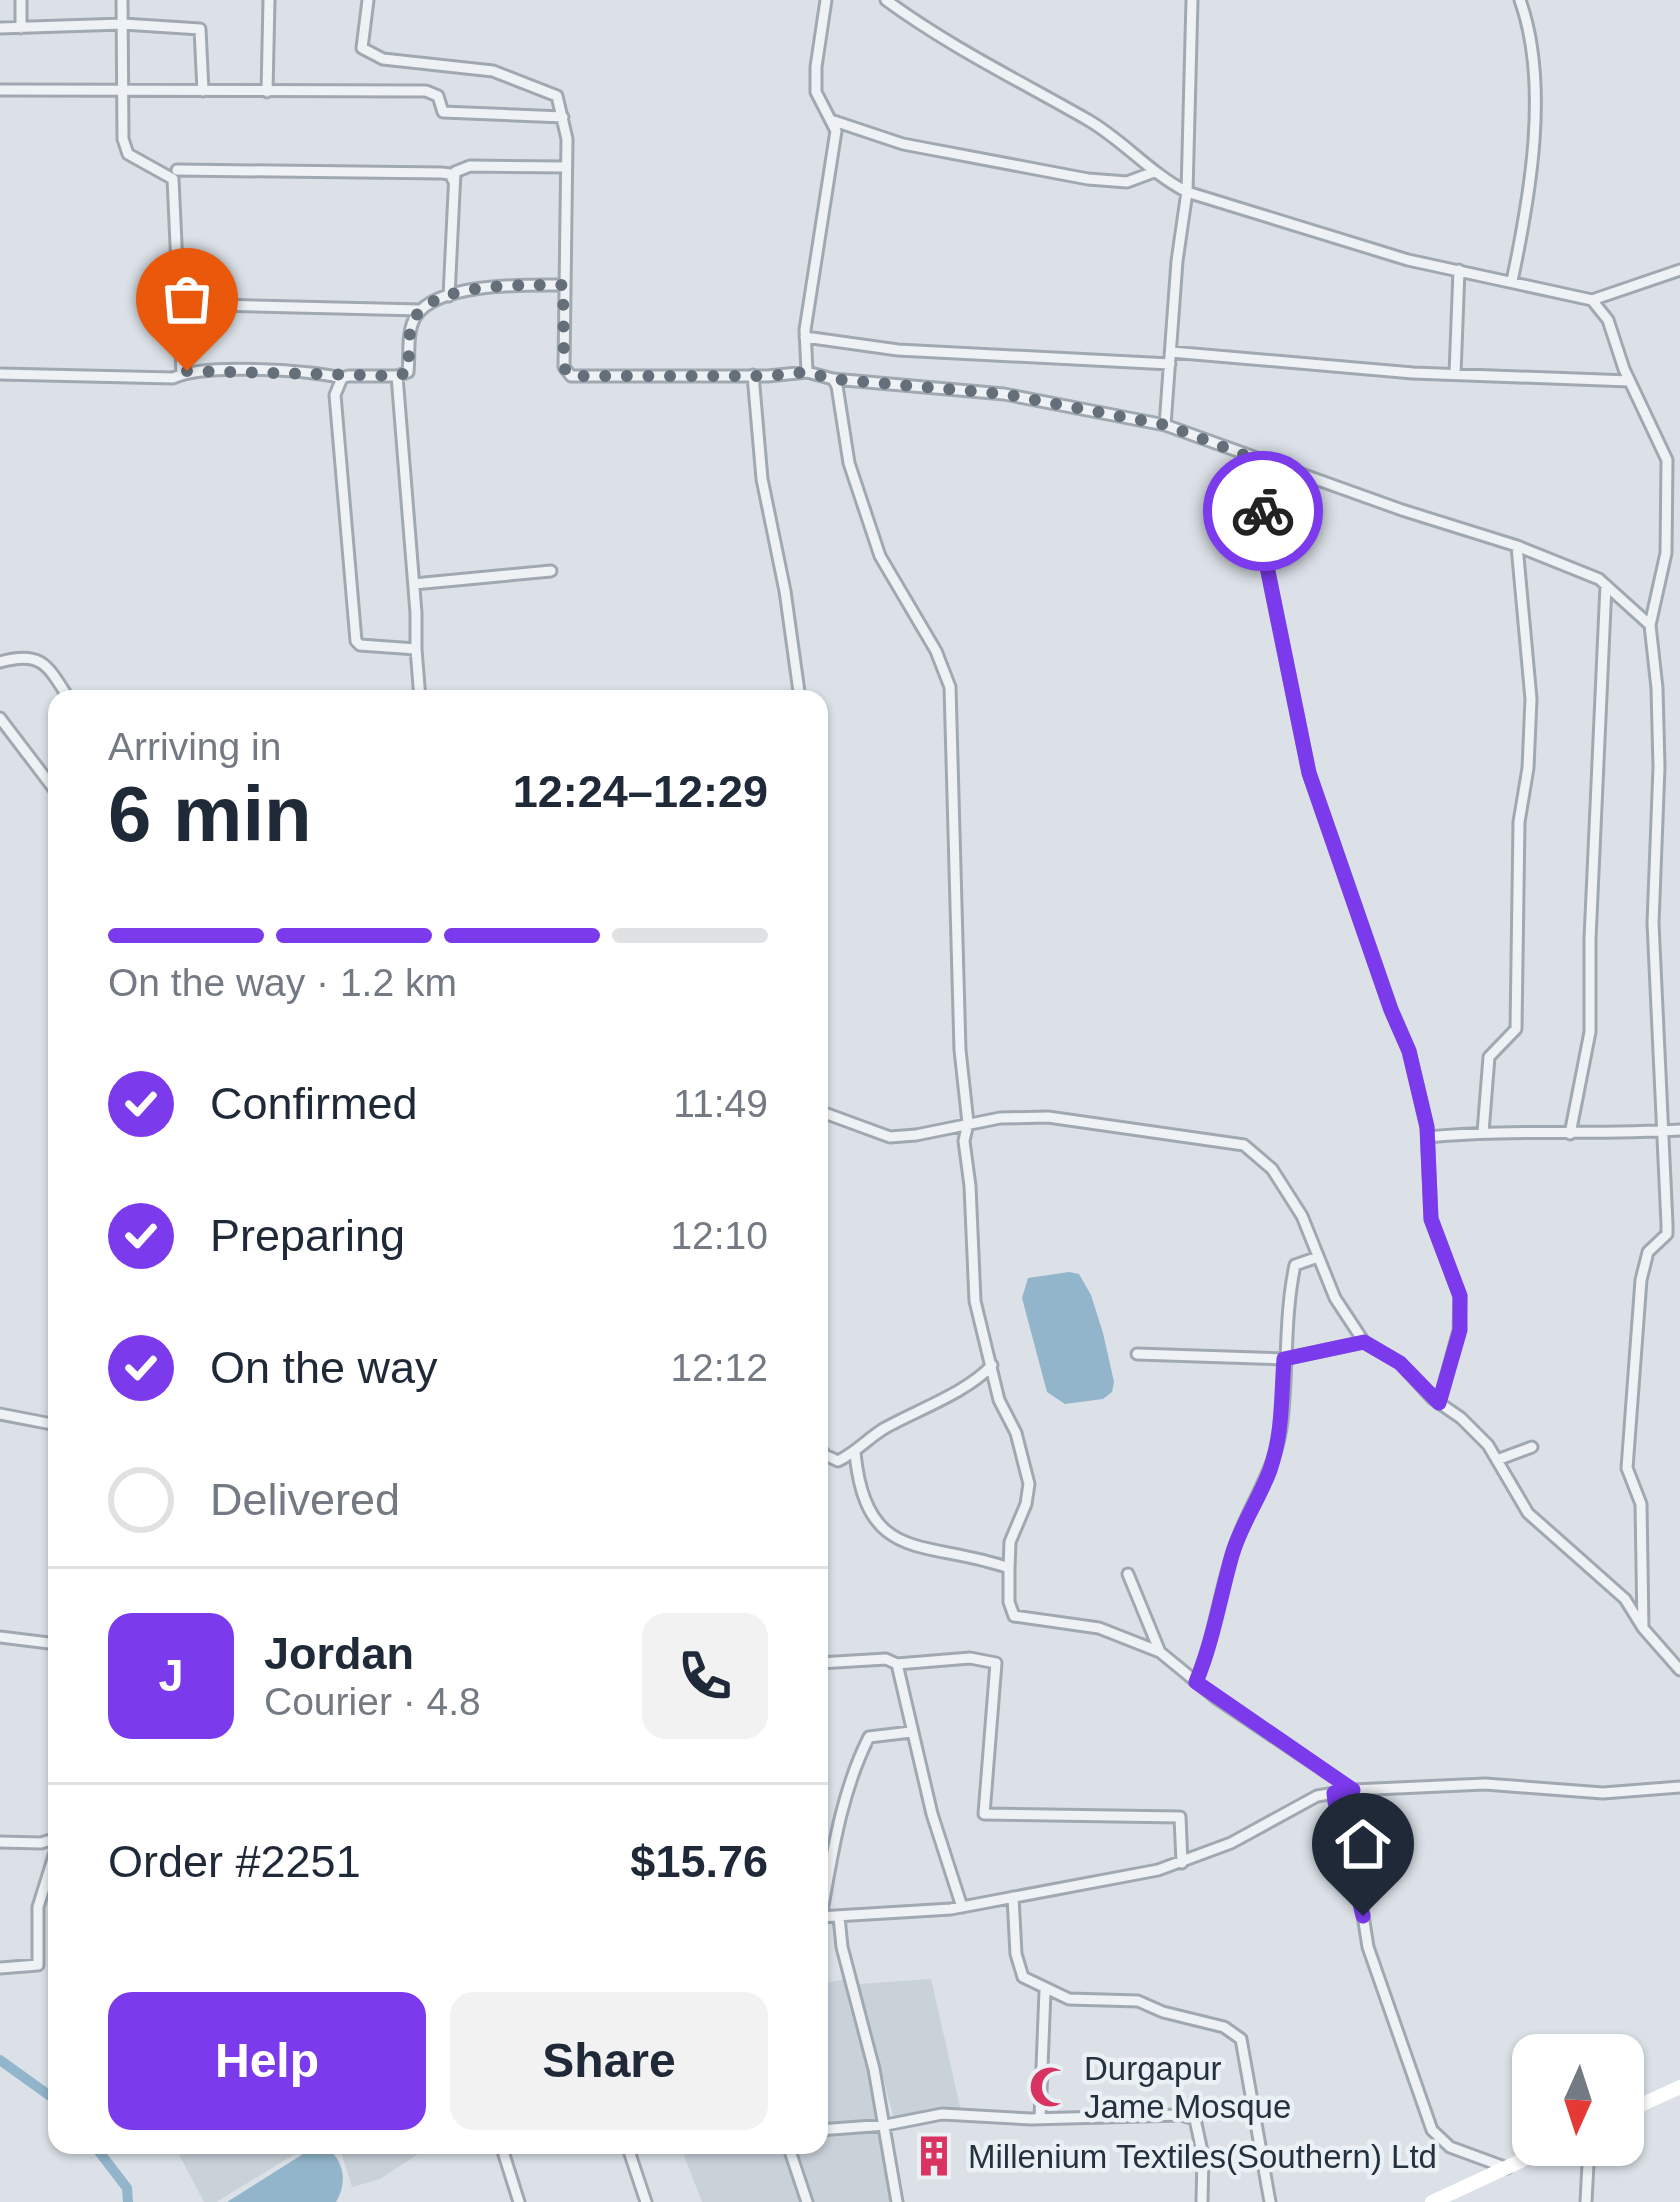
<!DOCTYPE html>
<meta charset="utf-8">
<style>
body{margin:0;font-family:Helvetica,sans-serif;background:#f2f2f3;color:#1f2937;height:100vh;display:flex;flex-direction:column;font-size:45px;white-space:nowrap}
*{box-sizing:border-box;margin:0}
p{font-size:39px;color:#747a83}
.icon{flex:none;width:66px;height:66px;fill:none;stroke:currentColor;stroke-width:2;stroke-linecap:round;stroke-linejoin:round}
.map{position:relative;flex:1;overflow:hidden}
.panel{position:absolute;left:48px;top:690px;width:780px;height:1464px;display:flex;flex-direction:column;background:#fff;border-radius:24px;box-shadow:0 3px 9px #0004}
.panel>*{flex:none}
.needle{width:78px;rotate:183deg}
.controls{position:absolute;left:1512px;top:2034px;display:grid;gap:24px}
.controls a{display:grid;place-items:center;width:132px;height:132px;border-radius:24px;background:#fff;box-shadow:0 3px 9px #0004;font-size:60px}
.pin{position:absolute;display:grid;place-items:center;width:102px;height:102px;color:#fff;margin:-123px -51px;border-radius:50% 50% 50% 0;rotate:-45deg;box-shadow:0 0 12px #0007}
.pin .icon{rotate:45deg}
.courier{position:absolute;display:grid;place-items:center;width:120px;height:120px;margin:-60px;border:9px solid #7c3aed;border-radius:50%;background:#fff;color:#222;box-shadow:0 3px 15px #0007}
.summary em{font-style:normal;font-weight:800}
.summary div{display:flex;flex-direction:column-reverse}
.summary{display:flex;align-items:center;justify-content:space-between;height:204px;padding:0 60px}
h1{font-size:78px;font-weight:800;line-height:90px}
.bar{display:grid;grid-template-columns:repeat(4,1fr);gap:18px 12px;align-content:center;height:144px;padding:0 60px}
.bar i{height:15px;border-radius:9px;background:#e0e1e3}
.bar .selected{background:#7c3aed}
.bar p{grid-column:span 4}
.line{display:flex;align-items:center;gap:30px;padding:0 60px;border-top:3px solid #e0e1e3}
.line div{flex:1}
.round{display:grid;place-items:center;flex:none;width:126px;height:126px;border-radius:24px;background:#f2f2f3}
ol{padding:0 60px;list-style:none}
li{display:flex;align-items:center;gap:36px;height:132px}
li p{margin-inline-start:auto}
li .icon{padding:12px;border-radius:50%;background:#7c3aed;color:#fff;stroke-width:4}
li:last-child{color:#747a83}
li i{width:66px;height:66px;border:6px solid #e0e1e3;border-radius:50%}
.action{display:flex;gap:24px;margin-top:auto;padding:24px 60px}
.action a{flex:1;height:138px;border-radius:24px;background:#7c3aed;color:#fff;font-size:48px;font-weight:800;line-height:138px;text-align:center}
.action a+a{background:#f2f2f3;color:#1f2937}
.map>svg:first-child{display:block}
.built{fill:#c9d1d9}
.water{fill:#92b5cb}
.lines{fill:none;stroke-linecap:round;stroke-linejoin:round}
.canal{stroke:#92b5cb;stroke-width:10}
.street-casing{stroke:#a0a9b1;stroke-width:15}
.street{stroke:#eef2f5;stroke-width:9}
.secondary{stroke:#fff;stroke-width:14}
.done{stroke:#646f79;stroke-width:12;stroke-dasharray:0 21.6}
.route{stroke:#7c3aed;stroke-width:15}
.labels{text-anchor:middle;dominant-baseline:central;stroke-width:9;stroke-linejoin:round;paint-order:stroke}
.poi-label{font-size:33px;fill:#24313e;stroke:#ebf0f5;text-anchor:start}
</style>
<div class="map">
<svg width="1680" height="2202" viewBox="0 0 1680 2202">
<rect width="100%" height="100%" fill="#dbe1e7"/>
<path class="built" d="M848,1979L883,2104L895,2202H702L680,2145H819V1984Z
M931,1979L961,2111L894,2119L858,1984Z
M174,2145H310L216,2202H204Z
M339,2145H432L380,2179L352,2187Z"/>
<path class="water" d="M1069,1272L1079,1274L1091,1295L1103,1333L1114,1382L1112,1392L1103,1399L1065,1404L1047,1392L1022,1298L1028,1278Z
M328,2149C345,2162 347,2184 336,2202H227L308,2151Z"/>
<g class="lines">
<path class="canal" d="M0,2060L57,2101
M94,2145L127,2188L128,2202"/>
<g class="street-casing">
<path id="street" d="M21,0V28
M122,0L123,139L128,154L173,179L182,374
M368,0L362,48L383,59L493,71L557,96L567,139L564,367L571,376H768L807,372
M826,0L816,67V92L836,131L805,330L807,372L833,379L837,386L849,463L880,556L936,651L950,687L960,1050L968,1123L964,1141L970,1186L975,1301L999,1400L1016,1433L1029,1484L1026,1504L1010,1542L1009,1568
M886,0C950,47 1020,81 1088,120C1124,141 1150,173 1187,192L1177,261L1165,425
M1192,0L1187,192L1408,260L1592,300L1680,270
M0,28L123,24L200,29L203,91
M0,90L426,91L438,96L443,112L563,117
M267,92L269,0
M834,121L903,144L1088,179L1127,182L1154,172
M177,170L442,173L450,174L453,180
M1512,281C1530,196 1550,84 1520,0
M449,296L455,172L470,166L566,167
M1592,300L1608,320L1624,369L1667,460L1666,553L1650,625L1657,688L1659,767L1653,923L1667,1224V1234L1648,1252L1641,1280L1627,1468L1641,1504L1643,1628
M177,304L420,310
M805,337L898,350L1170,364
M1171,352L1413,373L1629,381
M0,374L173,378C203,363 307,370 342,378
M1455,374L1459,270
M753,375L762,479L785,591L800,699
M397,376L416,613V649
M833,379L1004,394L1165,425L1402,510L1517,546L1599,579L1650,625
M1263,462L1264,552L1309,773L1391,1009L1409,1051L1427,1127L1431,1219L1460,1296L1459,1330L1439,1403
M414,584L551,571
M0,662C42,650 48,666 69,699
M420,699L416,649L360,645L356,641L335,395L342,378L348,376H397L408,372C410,355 406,331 416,316C438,282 527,285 564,285
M0,718L57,793
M819,1111L890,1137L916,1135L1000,1118L1048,1117L1244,1145L1272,1169L1302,1216L1335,1298L1364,1342L1400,1363L1432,1398L1461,1418L1488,1445L1528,1513L1625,1599L1643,1628L1680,1670
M1483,1132L1489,1057L1516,1029L1519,822L1528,768L1531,699L1517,546
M1570,1134L1590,1032V939L1606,585
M1428,1137C1512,1129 1596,1135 1680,1130
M1137,1354L1284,1359L1364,1342
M0,1414L57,1425
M819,1447L825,1455L838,1461C857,1452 868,1438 885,1428C917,1410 968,1392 992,1365
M855,1453C866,1566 927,1539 1009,1568V1602L1014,1616L1099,1628L1160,1652L1216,1698L1353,1790
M1497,1460L1532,1447
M1128,1574L1160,1652
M0,1637L57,1644
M819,1663L886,1659L897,1664L932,1814L962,1907
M897,1664L970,1658L996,1663L984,1814L1180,1817L1182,1863
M1196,1682C1214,1639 1219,1593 1234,1549C1248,1505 1277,1469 1282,1421C1288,1369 1284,1317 1295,1265L1318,1257
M1334,1793L1358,1884L1368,1947L1432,2130L1450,2147L1507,2168
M0,1842L41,1843L57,1838
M1013,1897L1016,1954L1023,1977L1069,1999L1138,2001L1163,2012L1224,2027L1241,2039L1270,2202
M819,1917L951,1909L1158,1870L1231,1843L1317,1796L1353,1790L1485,1784L1603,1793L1680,1787
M821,1917C832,1856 841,1792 869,1737L911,1732
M839,1917L842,1947L874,2069L897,2202
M0,1968L38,1965V1907L57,1846
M1040,2118L1045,1991
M819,2130L886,2125L942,2114L1031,2119L1181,2115L1195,2119L1203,2156L1202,2202
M501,2145L519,2202
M627,2145L646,2202
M788,2145L807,2202
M1586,2202L1589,2145"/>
</g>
<use href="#street" class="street"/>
<path class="secondary" d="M1623,2113L1680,2087
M1432,2202L1555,2145"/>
</g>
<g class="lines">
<path class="done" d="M187,371L397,376L408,372C410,355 406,331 416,316C438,282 527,285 563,285L564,368L571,376H768L807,372L833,379L1004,394L1166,425L1263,462V511"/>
<path class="route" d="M1263,511L1264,552L1309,773L1391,1010L1409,1051L1427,1127L1431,1219L1460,1296V1330L1439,1403L1400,1363L1364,1342L1284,1359C1281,1398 1283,1432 1270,1470C1259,1500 1241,1524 1232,1555C1220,1598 1213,1641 1196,1682L1353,1790L1334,1793L1335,1802L1363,1916"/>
</g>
<defs>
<g id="mosque-bare" transform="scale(3.24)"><path d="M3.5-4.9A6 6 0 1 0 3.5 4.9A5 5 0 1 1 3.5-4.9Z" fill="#d93361" stroke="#ebf0f5" stroke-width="2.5" paint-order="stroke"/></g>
<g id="building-bare" transform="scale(3.24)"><path d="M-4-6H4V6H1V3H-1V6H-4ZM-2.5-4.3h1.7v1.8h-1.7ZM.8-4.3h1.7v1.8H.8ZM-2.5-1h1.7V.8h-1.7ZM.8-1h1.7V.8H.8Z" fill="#d93361" stroke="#ebf0f5" stroke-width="2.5" paint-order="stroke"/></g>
</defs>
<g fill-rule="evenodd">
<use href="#mosque-bare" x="1050" y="2087"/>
<use href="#building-bare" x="934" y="2156"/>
</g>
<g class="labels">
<g class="poi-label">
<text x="1084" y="2068">Durgapur<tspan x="1084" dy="38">Jame Mosque</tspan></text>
<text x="968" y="2156">Millenium Textiles(Southern) Ltd</text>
</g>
</g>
</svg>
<div class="controls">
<a><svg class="needle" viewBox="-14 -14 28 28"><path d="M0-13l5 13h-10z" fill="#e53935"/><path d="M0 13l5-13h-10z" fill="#747a83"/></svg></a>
</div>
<div class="pin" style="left:187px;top:371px;background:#ea580c"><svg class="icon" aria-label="bag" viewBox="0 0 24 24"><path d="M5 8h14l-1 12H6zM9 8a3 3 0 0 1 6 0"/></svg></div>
<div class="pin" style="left:1363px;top:1916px;background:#1f2937"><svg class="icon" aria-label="home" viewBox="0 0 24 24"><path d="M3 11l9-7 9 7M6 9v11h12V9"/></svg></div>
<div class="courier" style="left:1263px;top:511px"><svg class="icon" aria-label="bike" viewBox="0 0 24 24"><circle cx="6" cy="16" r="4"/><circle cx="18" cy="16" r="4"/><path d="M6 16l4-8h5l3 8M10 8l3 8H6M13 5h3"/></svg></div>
<section class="panel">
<div class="summary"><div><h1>6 min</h1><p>Arriving in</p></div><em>12:24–12:29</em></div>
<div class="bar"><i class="selected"></i><i class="selected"></i><i class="selected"></i><i></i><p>On the way · 1.2 km</p></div>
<ol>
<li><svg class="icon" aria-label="check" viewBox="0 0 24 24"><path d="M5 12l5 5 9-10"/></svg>Confirmed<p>11:49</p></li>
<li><svg class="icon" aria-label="check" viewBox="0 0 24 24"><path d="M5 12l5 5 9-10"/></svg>Preparing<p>12:10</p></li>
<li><svg class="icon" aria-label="check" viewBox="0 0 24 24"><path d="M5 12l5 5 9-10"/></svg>On the way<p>12:12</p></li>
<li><i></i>Delivered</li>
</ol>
<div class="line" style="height:216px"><b class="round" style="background:#7c3aed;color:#fff">J</b><div><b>Jordan</b><p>Courier · 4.8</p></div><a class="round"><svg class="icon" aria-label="phone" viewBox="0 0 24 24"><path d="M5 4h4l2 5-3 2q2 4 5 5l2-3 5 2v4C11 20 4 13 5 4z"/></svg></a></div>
<div class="line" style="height:156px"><div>Order #2251</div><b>$15.76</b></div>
<div class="action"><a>Help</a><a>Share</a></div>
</section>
</div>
